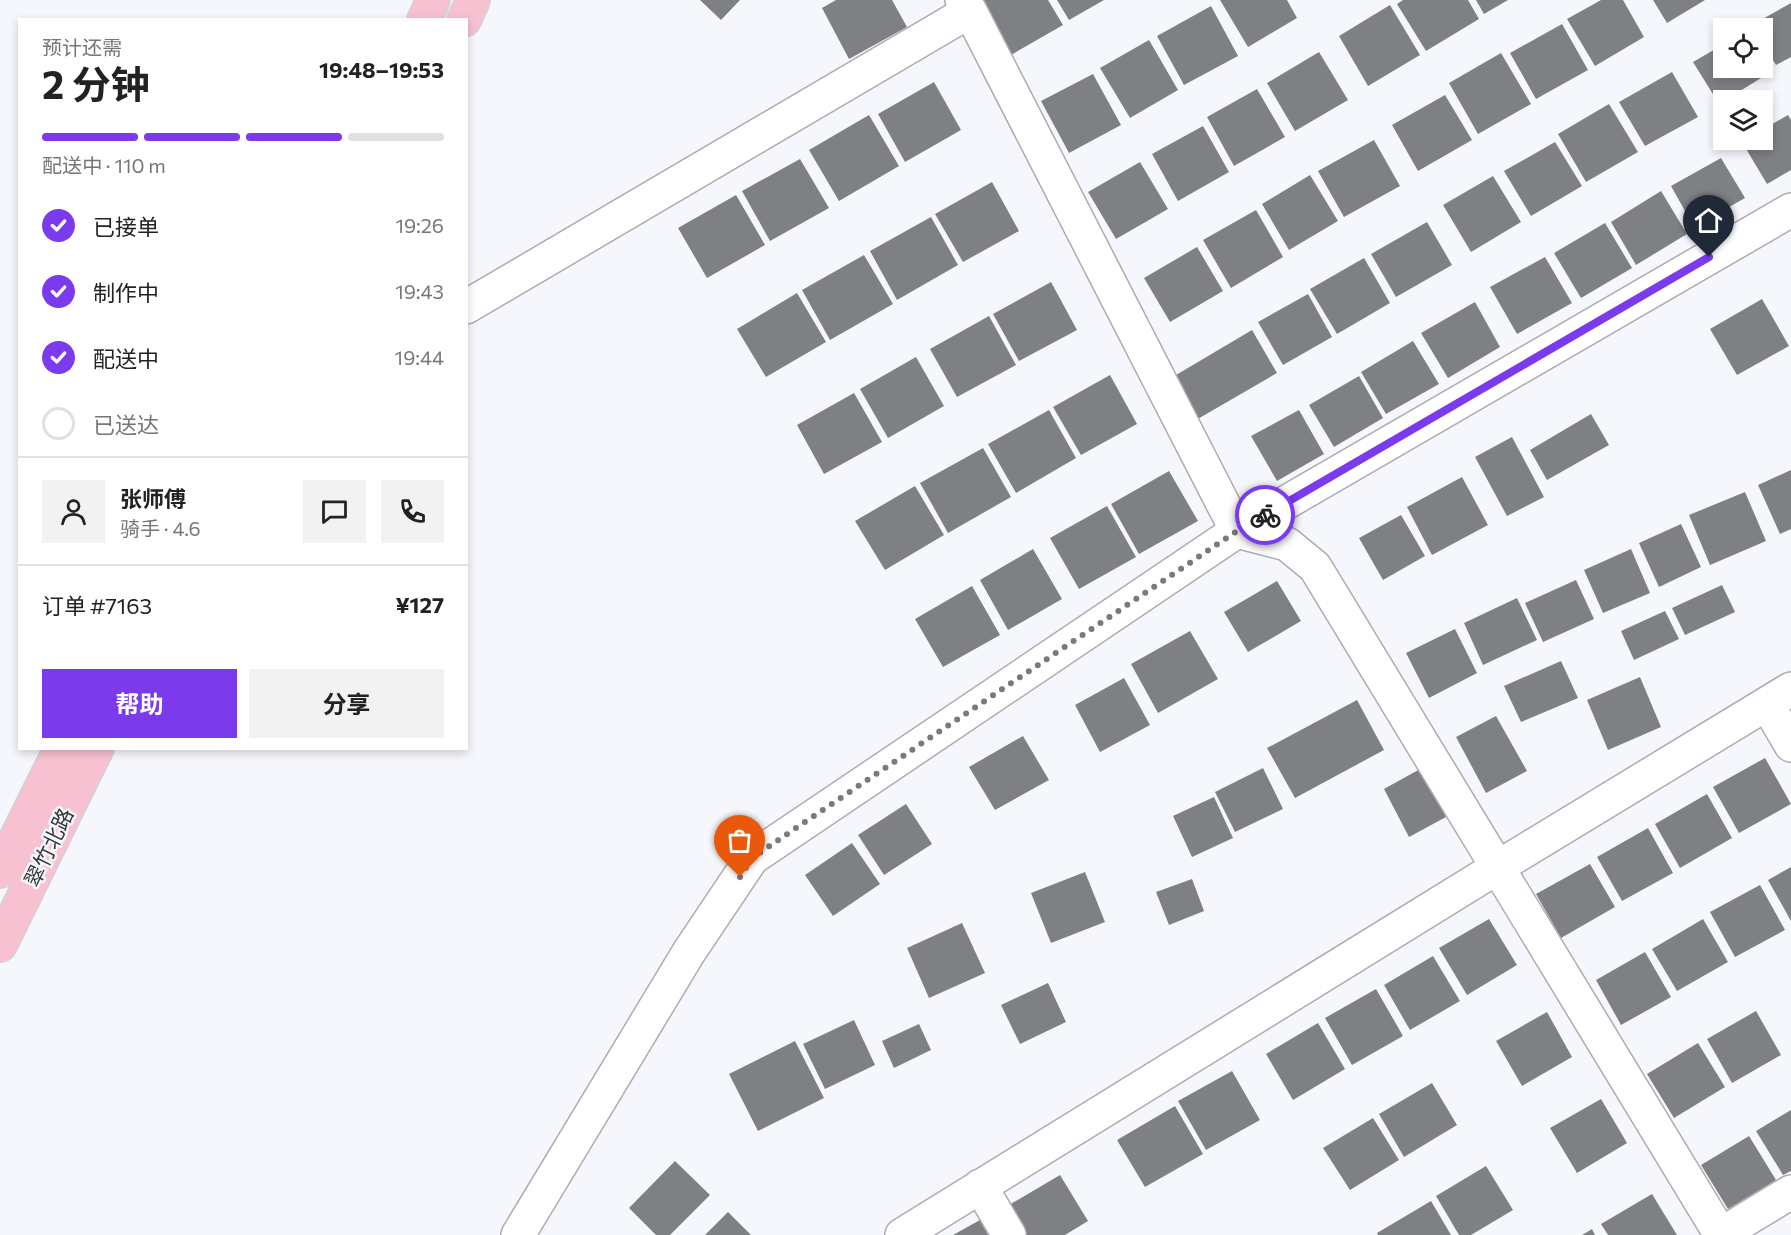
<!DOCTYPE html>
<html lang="zh">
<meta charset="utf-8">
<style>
body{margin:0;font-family:Commissioner,"Noto Sans SC",sans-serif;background:#f2f2f2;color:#222;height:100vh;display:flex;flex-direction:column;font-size:22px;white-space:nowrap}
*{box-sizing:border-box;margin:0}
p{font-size:20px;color:#767676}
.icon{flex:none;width:33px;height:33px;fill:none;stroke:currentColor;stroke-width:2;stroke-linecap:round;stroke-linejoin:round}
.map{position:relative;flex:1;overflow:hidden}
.sheet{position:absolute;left:18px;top:18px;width:450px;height:732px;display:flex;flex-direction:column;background:#fff;border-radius:0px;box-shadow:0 3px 9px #0003}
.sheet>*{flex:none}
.fabs{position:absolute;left:1713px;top:18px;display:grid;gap:12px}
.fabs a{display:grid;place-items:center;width:60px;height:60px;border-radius:0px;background:#fff;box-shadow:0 3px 9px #0003;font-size:30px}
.pin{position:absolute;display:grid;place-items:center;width:51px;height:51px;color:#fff;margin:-62px -26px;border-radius:50% 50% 50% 0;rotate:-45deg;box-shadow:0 0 6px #0007}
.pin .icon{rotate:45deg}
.courier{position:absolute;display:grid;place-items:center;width:60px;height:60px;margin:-30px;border:4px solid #7c3aed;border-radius:50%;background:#fff;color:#222;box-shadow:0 2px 8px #0007}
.summary em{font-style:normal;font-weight:700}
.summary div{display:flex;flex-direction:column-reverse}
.summary{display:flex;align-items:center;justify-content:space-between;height:102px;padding:0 24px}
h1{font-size:39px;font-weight:700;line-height:45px}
.bar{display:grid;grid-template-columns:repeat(4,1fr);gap:9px 6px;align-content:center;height:72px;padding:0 24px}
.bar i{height:8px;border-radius:4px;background:#e0e0e0}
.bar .on{background:#7c3aed}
.bar p{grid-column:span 4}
.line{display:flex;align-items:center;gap:15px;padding:0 24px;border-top:2px solid #e0e0e0}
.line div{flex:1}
.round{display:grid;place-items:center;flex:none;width:63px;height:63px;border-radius:0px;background:#f2f2f2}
ol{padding:0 24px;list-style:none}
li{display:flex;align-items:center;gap:18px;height:66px}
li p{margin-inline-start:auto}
li .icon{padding:6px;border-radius:50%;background:#7c3aed;color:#fff;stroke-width:4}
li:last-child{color:#767676}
li i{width:33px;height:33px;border:3px solid #e0e0e0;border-radius:50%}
.cta{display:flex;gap:12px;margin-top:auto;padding:12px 24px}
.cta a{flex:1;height:69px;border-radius:0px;background:#7c3aed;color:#fff;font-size:24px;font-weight:700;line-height:69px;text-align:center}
.cta a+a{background:#f2f2f2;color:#222}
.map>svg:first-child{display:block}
.building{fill:#7f8083}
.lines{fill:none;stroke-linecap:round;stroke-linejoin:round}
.minor-casing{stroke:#acadb1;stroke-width:36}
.major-casing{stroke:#d3d3d3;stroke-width:36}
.minor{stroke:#fff;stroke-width:33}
.major{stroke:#f7c1d1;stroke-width:33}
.done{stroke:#797a7d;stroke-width:6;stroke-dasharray:0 10.8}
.route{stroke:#7c3aed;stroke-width:8}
.labels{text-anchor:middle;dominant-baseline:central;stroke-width:5;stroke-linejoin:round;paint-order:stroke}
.street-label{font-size:21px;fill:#363638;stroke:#f6f7fc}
</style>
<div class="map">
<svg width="1791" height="1235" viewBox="0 0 1791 1235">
<rect width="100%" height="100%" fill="#f6f7fc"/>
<path class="building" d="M700,0H740L721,20Z
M836,0H892L907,27L849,59L822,8Z
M983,0H1048L1063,25L1011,55L979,2Z
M1057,0H1104L1069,20Z
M1220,0H1287L1297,18L1248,47Z
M1403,0H1468L1479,19L1426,51L1397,4Z
M1476,0H1508L1484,14Z
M1601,0H1623L1644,37L1595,66L1567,19Z
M1653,0H1705L1667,23Z
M1791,3V57L1776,65L1762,42V28H1755L1752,25Z
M1390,5L1420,55L1368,86L1339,36Z
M1211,6L1238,56L1184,85L1157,36Z
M1562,24L1588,70L1536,99L1510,53Z
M1149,40L1178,90L1130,118L1100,68Z
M1724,44V68H1761L1766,75L1719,104L1693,62Z
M1319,52L1348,100L1295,131L1267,83Z
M1501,53L1531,104L1478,134L1449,83Z
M1672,72L1698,117L1645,146L1619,102Z
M1093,74L1121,125L1069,153L1041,101Z
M934,82L961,130L905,162L878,114Z
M1257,89L1285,137L1234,166L1207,117Z
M1445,95L1472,140L1418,171L1392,125Z
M1609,104L1638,152L1586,182L1558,134Z
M869,115L899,166L839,201L809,150Z
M1788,115L1791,120V170L1767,184L1742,142L1745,140H1762V130Z
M1203,126L1229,172L1178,201L1152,154Z
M1374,140L1400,186L1344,217L1318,171Z
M1555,142L1582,186L1531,216L1504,171Z
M1721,158L1745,198L1694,227L1671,186Z
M800,159L829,208L770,241L742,191Z
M1140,162L1168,209L1116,239L1088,192Z
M1310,175L1338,221L1289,250L1262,204Z
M1493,176L1521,222L1471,252L1443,205Z
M992,182L1019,231L963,262L935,214Z
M1661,191L1687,234L1636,265L1611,222Z
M736,195L765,245L707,278L678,228Z
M1256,210L1283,257L1231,288L1203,240Z
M931,217L958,265L897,300L870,251Z
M1427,222L1452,265L1396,297L1371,254Z
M1605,223L1632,268L1581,298L1554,253Z
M1197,247L1223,291L1170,322L1144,278Z
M864,255L893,304L830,340L802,290Z
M1545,257L1572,303L1517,334L1490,287Z
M1364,258L1390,303L1337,334L1310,289Z
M1051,282L1077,330L1019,361L993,314Z
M797,293L826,342L766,377L737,329Z
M1308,294L1332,337L1283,365L1258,322Z
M1762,299L1789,346L1737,375L1710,329Z
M1475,302L1500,347L1448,378L1421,333Z
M989,316L1016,365L957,397L930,349Z
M1252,330L1277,373L1196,420L1171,378Z
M1413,341L1439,384L1386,414L1361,372Z
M916,357L944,406L888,438L860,389Z
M1110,375L1137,424L1081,455L1053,407Z
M1359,376L1383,418L1334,447L1309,405Z
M854,393L882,442L824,474L797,425Z
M1049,410L1076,458L1016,493L988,444Z
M1299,410L1324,454L1277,481L1251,436Z
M1591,414L1609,445L1547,480L1530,450Z
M1512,437L1544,497L1507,516L1475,457Z
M983,448L1011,497L948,533L920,483Z
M1791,470V529L1780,534L1758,485Z
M1169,471L1198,521L1139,554L1111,504Z
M1462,477L1488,525L1432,555L1407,507Z
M915,486L944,535L885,570L855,521Z
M1745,492L1766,541L1710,565L1689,515Z
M1107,506L1136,557L1079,589L1050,538Z
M1401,515L1425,556L1383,580L1359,538Z
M1681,524L1701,567L1659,587L1639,543Z
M1033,549L1062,599L1008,630L980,580Z
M1631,549L1650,593L1603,613L1584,570Z
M1576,580L1594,619L1543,642L1525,603Z
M1277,581L1301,621L1248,652L1224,612Z
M1722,585L1735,612L1685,635L1672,608Z
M972,586L1000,635L943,667L915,619Z
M1517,598L1537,640L1483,665L1464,623Z
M1665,611L1679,639L1634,660L1621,631Z
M1455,629L1477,673L1429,698L1406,653Z
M1190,631L1218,679L1158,713L1131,664Z
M1561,661L1578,698L1521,722L1504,686Z
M1640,677L1661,727L1608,750L1587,700Z
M1124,678L1150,725L1100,752L1075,705Z
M1357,700L1384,750L1295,798L1267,748Z
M1496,716L1527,771L1486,793L1456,737Z
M1023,736L1049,780L995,810L969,767Z
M1765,758L1791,804L1739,833L1713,787Z
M1263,768L1283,809L1235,832L1215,792Z
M1420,769L1446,817L1409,837L1384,789Z
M1707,794L1732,838L1680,868L1655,824Z
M1214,797L1233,838L1192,857L1173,816Z
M906,804L932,844L884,875L858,835Z
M1648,828L1673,873L1622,901L1597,857Z
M852,843L880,884L833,916L805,875Z
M1590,864L1615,907L1561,938L1536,894Z
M1791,867V921L1768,880Z
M1085,872L1105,922L1051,943L1031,893Z
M1192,879L1204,911L1169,925L1156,892Z
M1760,885L1785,930L1735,957L1710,912Z
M1489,919L1517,965L1467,995L1439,948Z
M1703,919L1728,962L1677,991L1652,949Z
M962,923L985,973L929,998L907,948Z
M1645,952L1671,997L1621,1025L1596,980Z
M1433,956L1460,1001L1410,1030L1384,985Z
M1048,983L1066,1022L1020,1044L1001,1005Z
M1376,989L1403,1036L1352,1065L1325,1018Z
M1756,1011L1781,1055L1732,1083L1707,1039Z
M1547,1012L1572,1057L1522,1086L1496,1041Z
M854,1020L875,1065L825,1089L803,1044Z
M1318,1023L1345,1069L1293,1100L1266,1054Z
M919,1024L931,1050L894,1068L882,1041Z
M795,1041L824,1098L758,1131L729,1074Z
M1698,1043L1725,1087L1674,1118L1647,1074Z
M1232,1071L1260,1120L1206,1150L1178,1101Z
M1432,1083L1457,1125L1404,1157L1379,1114Z
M1601,1099L1627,1143L1577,1173L1550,1128Z
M1175,1106L1203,1154L1145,1187L1117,1140Z
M1791,1110V1171L1783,1175L1756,1131Z
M1373,1118L1399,1160L1350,1190L1323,1148Z
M1749,1136L1776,1180L1728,1209L1701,1165Z
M675,1161L710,1195L670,1235H656L629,1208Z
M1486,1166L1513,1210L1471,1235H1459L1436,1196Z
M1060,1175L1088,1221L1065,1235H1027L1009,1205Z
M1652,1194L1677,1235H1608L1601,1224Z
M1431,1201L1451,1235H1378L1377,1233Z
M728,1212L751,1235H705Z
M980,1220L988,1235H953Z
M1592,1229L1595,1235H1582Z"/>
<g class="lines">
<g class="minor-casing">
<path id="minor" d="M962,0L970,11L1237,531L1287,544L1315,567L1721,1235
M466,307L970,11
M1767,704L1791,745
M980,1186L1009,1235
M518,1235L689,952L752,858L1237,531L1791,210
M902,1235L1498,867L1791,689
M1720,1235L1791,1192"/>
</g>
<g class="major-casing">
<path id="major" d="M424,20L433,0
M464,20L473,0
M0,871L61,748
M0,945L97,748"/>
</g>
<use href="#minor" class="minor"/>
<use href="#major" class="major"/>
</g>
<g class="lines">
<path class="done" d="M740,877L752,858L799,826L1237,531L1265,515"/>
<path class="route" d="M1265,515L1709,257"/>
</g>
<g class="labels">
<g class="street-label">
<text transform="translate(48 847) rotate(-64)">翠竹北路</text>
</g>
</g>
</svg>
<div class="fabs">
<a><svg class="icon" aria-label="locate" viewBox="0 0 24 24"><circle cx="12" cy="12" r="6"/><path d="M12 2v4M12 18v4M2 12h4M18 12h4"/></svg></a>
<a><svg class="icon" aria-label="layers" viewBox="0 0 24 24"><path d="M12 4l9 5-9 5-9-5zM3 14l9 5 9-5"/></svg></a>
</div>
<div class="pin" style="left:740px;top:877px;background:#ea580c"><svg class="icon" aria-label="bag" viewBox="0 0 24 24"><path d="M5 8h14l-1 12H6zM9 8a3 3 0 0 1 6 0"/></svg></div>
<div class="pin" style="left:1709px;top:257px;background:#1f2937"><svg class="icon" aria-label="home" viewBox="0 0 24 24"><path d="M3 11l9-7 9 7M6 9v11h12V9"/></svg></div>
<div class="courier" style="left:1265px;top:515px"><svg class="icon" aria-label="bike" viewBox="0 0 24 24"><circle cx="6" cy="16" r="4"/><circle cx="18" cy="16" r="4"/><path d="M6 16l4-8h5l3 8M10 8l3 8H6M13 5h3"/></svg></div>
<section class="sheet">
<div class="summary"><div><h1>2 分钟</h1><p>预计还需</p></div><em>19:48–19:53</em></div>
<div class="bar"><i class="on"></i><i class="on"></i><i class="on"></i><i></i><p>配送中 · 110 m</p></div>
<ol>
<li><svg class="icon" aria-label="check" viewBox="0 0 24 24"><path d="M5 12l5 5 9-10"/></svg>已接单<p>19:26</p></li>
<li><svg class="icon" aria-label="check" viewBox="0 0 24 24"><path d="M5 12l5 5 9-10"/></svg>制作中<p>19:43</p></li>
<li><svg class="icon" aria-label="check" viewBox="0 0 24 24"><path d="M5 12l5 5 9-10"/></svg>配送中<p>19:44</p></li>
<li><i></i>已送达</li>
</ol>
<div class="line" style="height:108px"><a class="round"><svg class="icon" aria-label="person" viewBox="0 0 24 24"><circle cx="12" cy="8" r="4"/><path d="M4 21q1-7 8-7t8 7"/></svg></a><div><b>张师傅</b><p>骑手 · 4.6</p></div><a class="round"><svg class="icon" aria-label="chat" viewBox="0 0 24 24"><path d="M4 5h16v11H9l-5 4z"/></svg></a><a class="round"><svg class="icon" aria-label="phone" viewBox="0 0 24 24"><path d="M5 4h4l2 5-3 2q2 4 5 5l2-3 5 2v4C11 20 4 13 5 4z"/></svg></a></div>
<div class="line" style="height:78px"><div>订单 #7163</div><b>¥127</b></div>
<div class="cta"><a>帮助</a><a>分享</a></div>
</section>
</div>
